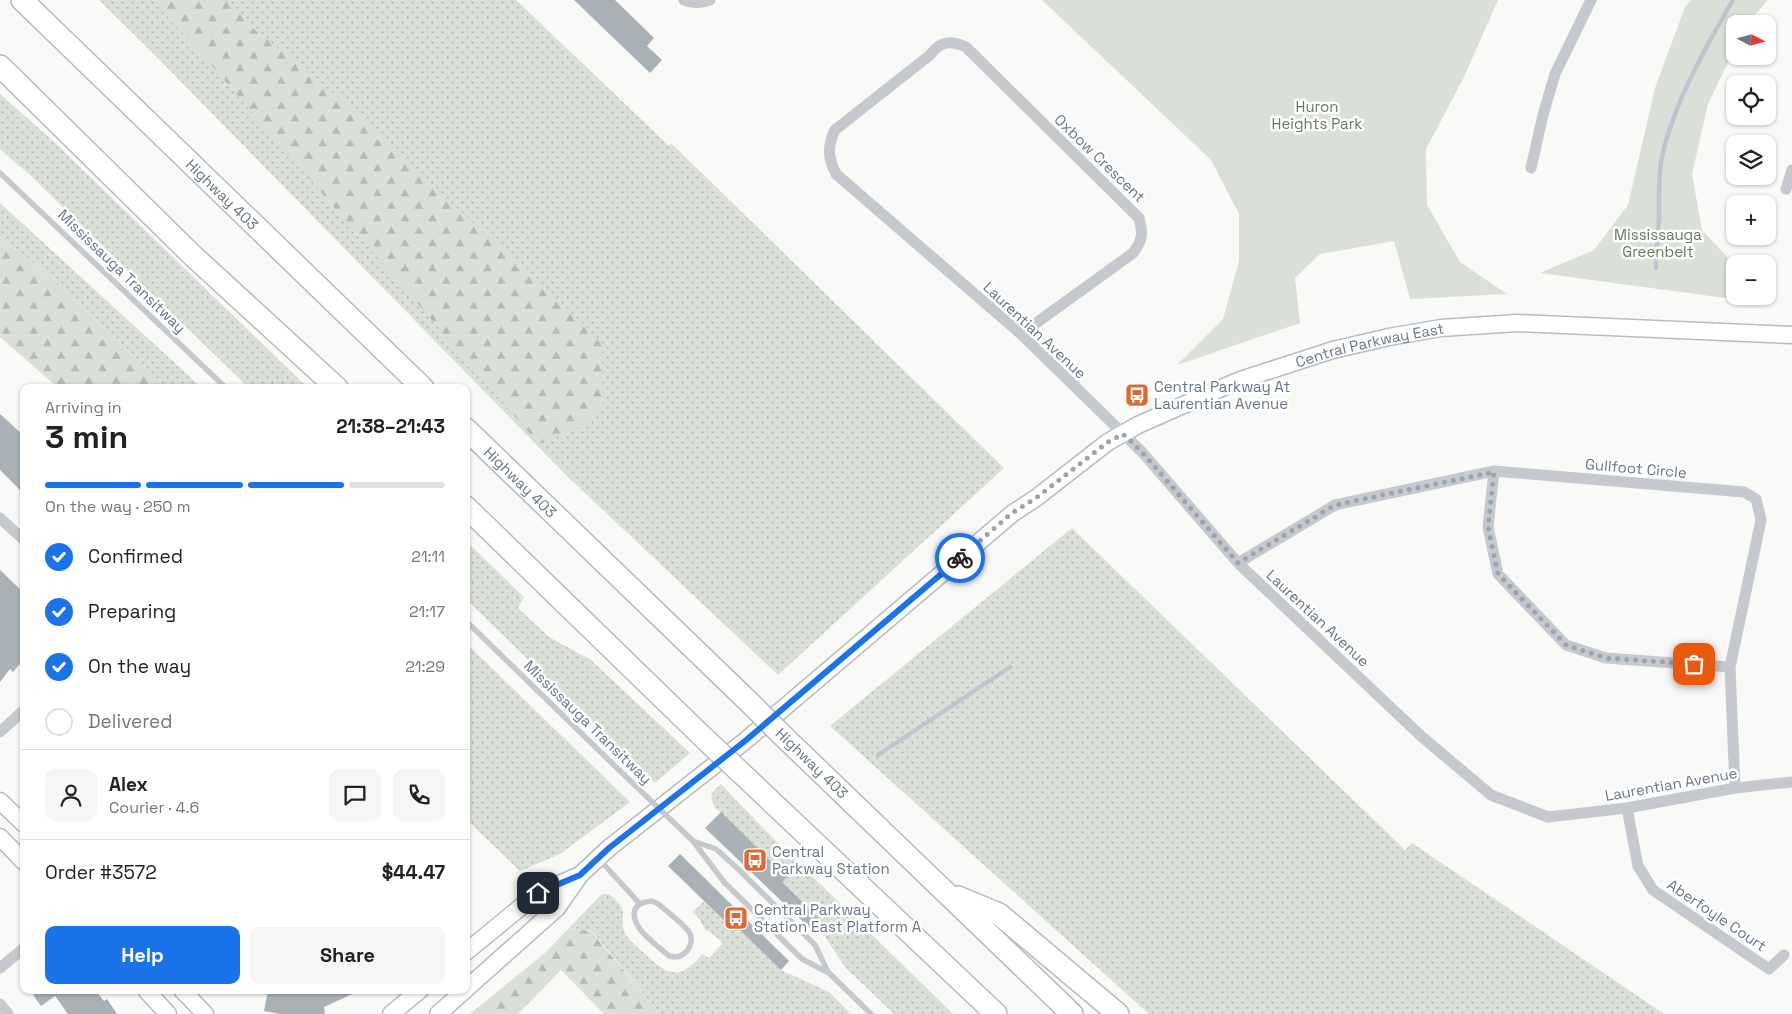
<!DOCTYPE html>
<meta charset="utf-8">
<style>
body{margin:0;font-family:"Space Grotesk",sans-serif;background:#f6f6f6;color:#222;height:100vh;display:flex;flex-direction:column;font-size:19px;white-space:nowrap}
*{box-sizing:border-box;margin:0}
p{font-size:16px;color:#767676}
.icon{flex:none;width:28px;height:28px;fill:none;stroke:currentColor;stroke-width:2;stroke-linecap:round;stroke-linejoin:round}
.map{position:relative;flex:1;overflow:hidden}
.drawer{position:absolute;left:20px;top:384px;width:450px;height:610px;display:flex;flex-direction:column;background:#fff;border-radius:10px;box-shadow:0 1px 4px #0004}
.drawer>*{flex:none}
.needle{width:32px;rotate:96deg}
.tools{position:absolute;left:1726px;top:15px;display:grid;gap:10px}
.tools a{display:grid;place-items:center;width:50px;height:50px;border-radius:10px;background:#fff;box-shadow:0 1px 4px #0004;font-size:25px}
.pin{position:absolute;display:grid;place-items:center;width:42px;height:42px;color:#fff;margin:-21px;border-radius:10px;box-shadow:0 2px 8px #0006}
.courier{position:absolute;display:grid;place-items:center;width:50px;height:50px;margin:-25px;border:4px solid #1a73e8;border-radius:50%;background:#fff;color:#222;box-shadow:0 1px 6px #0007}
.headline em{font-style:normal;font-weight:600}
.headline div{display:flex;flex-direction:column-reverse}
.headline{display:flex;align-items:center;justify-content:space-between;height:85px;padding:0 25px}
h1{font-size:32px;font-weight:600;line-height:38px}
.bar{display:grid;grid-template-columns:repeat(4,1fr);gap:8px 5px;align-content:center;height:60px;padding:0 25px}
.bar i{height:6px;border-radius:4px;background:#e0e0e0}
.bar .current{background:#1a73e8}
.bar p{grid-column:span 4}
.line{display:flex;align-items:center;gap:12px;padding:0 25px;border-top:1px solid #e0e0e0}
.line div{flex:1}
.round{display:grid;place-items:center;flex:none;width:52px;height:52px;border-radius:10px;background:#f6f6f6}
ol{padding:0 25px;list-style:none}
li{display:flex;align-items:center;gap:15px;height:55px}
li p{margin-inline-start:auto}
li .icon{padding:5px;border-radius:50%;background:#1a73e8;color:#fff;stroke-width:4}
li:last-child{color:#767676}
li i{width:28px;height:28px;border:2px solid #e0e0e0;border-radius:50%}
.action{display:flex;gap:10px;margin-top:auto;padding:10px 25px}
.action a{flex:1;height:58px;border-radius:10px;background:#1a73e8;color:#fff;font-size:20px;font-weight:600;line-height:58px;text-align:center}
.action a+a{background:#f6f6f6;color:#222}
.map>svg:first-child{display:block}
.grass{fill:url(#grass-dots)}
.forest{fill:url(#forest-firs)}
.park{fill:#dae0d8}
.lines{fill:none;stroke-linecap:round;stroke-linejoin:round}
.stream{stroke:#bdc6cc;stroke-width:4.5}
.building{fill:#a9b1b7}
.secondary-casing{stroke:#b7bcc0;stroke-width:19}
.highway-casing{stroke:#b8bbbe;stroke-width:24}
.lane{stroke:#c5c8cc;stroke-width:5.5}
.street{stroke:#c5c8cc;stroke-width:11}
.secondary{stroke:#fff;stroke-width:16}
.highway{stroke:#fff;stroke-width:21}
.highway-bridge-casing{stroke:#b8bbbe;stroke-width:24;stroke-linecap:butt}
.lane-bridge{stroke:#c5c8cc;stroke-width:5.5}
.highway-bridge{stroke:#fff;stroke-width:21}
.done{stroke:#9ba4ae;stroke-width:5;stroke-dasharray:0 9}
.route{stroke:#1a73e8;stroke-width:6}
.labels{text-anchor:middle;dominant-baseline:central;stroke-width:5;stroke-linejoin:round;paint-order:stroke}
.park-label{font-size:15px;fill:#667964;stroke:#fff}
.street-label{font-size:15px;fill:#697786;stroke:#fff}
.poi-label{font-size:15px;fill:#697786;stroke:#fff;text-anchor:start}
</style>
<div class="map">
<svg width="1792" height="1014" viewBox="0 0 1792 1014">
<defs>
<pattern id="grass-dots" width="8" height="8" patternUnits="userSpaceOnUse" patternTransform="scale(1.25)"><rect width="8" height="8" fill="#dae0d8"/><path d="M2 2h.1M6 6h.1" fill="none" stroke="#b5bab5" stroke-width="1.8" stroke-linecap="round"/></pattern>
<pattern id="forest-firs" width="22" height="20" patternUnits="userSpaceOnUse" patternTransform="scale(1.25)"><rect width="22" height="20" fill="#dae0d8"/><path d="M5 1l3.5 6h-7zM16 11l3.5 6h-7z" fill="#b5bab5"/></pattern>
</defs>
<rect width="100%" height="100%" fill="#f9f9f7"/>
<path class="grass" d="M99,0H516L668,145L672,144L1004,468L778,675L568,477L155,55Z
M0,94L53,141L307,387H248L30,175L0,149Z
M0,203L201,387H165L56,281L0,237Z
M1072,528L1405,850L1412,843L1664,1014H1149L830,726Z
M466,541L524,597L518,608L549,637L591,660L690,753L655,783L466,599Z
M466,643L630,802L560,854L520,871L466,819Z
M721,784L761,826L953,1014H894L845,967L820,929L825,924L782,882L787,876L715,807C708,794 712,793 721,784Z
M602,894H609C614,899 622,904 623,912C623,922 621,925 626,935C630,942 639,948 645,954C668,976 681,981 702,954L709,958L723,943L709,931H706L700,920L693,912L704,901L734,930L738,928L781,970L829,992L851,1014H660L592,931L569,928Z"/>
<path class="forest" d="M152,0H229L252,27L339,98L602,343L603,403L584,425L539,444L194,45Z
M0,237L56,281L165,387H57L0,337Z
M569,928L591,931L660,1014H604L561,970L518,1014H470L546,952Z"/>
<path class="park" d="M1042,0H1498L1463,79L1426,149L1427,205L1460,262L1507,294L1410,299L1394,241L1320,254L1295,278L1300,323L1177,365L1223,319L1239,261V214L1211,160Z
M1691,0H1768L1747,24H1735V48L1708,104L1692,174L1702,230L1735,265V296H1757L1762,303L1540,273L1594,250L1628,205L1655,88L1685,7Z"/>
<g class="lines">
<path class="stream" d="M1656,268C1656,251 1658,234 1659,218C1659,198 1658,176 1662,157C1673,105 1706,46 1733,0
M878,755L1010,667"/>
</g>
<path class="building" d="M574,0H615L654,38L647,46L662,60L650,73Z
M0,414L24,436V494L0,470Z
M0,570L24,593V659L13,672L10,669L0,682Z
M721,812L787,877L782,882L825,924L816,934L705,828Z
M680,854L789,961L781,970L738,928L735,931L668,866Z
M39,990H95L104,1001L107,999L117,1014H68L55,996L41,1006L33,995Z
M268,990H361L324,1007L325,1014H280L264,1011Z"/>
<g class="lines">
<g class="secondary-casing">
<g id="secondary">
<path d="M0,801L24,824"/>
<path d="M0,837L24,862"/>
<path d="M466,952L538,893L580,875"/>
<path id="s1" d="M466,989L557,908L580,875L609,848L745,741L1013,513L1036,498L1108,442L1138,425L1240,380L1333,350L1389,337L1441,328L1517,323L1792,335"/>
<path d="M146,990L168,1014"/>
<path d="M182,990L205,1014"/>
<path d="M391,1014L420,990"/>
<path d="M438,1014L465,990"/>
</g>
</g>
<g class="highway-casing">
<g id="highway">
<path id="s2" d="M22,0L423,388"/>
<path d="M0,66L191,254L337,388"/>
<path id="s3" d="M466,429L750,703"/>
<path d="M466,507L706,740"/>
<path d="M781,734L1072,1014"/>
<path d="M738,770L996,1014"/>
<path d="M958,897L999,914L1118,1014"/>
</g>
</g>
<path class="lane" d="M0,173L226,388
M466,621L619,770
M693,841L724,882L802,959L829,973L871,1014
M693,841L716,849L737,868L815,945L828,972
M599,859L640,904
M651,901L657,903C665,910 684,924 689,932C693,938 691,946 687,951C681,957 677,958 669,956C658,946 629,927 635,910C637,903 645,902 651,901Z"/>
<path class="street" d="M684,0C693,4 700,4 710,0
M1531,168L1543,115L1555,74L1591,0
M1786,189L1792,170
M1021,334L1133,253C1143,240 1143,233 1139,218L966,47C951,40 940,41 930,55L835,130C827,146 828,158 836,174L1021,334L1142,452L1238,563L1421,736L1491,795L1548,817L1627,808L1735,788L1792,782
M1494,471L1488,527L1498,574L1566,645L1606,658L1730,667
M0,518L24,540
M1238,563L1335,505L1494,471L1744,492L1756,499L1761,520L1730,667L1735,788
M0,732L24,710
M1627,808L1638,866L1653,890L1769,969L1784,955
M0,968L24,948
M0,1004L8,1014"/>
<use href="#secondary" class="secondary"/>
<use href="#highway" class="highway"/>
<g class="highway-bridge-casing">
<path id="highway-bridge" d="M750,703L781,734
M706,740L738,770"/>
</g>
<path class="lane-bridge" d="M619,770L693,841"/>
<use href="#highway-bridge" class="highway-bridge"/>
</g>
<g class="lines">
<path class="done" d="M960,558L1012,513L1036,498L1108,442L1123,434L1142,452L1238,563L1335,505L1494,472L1488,527L1498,574L1566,645L1606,658L1694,664"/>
<path class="route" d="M538,893L580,875L609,848L745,741L960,558"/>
</g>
<defs>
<g id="bus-square" transform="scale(1.25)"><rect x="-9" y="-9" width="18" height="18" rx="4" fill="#de6832" stroke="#fff"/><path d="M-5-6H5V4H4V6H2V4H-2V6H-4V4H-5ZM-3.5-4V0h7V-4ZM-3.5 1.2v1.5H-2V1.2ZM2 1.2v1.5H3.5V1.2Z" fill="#fff"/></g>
</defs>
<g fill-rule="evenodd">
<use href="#bus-square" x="1137" y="395"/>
<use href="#bus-square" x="755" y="860"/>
<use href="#bus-square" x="736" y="918"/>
</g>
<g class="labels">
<g class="park-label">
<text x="1317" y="106">Huron<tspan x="1317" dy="17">Heights Park</tspan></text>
<text x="1658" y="234">Mississauga<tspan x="1658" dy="17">Greenbelt</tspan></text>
</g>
<g class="street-label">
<text transform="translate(1100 158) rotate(44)">Oxbow Crescent</text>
<text stroke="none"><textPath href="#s2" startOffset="279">Highway 403</textPath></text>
<text transform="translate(122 271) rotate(44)">Mississauga Transitway</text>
<text transform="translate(1035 330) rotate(43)">Laurentian Avenue</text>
<text stroke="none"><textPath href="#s1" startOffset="1126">Central Parkway East</textPath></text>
<text transform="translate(1636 468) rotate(5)">Gullfoot Circle</text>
<text stroke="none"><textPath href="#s3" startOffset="76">Highway 403</textPath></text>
<text transform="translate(1318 618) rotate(43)">Laurentian Avenue</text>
<text transform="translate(588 722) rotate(44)">Mississauga Transitway</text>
<text transform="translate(812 763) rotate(44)">Highway 403</text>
<text transform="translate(1671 784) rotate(-10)">Laurentian Avenue</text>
<text transform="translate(1717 915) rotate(34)">Aberfoyle Court</text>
</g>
<g class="poi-label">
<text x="1154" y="386">Central Parkway At<tspan x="1154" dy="17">Laurentian Avenue</tspan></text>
<text x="772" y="851">Central<tspan x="772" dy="17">Parkway Station</tspan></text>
<text x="754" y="909">Central Parkway<tspan x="754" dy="17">Station East Platform A</tspan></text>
</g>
</g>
</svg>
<div class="tools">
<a><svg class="needle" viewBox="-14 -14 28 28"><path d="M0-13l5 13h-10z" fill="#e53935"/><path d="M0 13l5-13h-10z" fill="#767676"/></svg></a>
<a><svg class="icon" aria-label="locate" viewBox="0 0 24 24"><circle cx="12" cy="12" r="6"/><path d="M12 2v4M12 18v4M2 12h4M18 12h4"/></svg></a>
<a><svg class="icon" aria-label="layers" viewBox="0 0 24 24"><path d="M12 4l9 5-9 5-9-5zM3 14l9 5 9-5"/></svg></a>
<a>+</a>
<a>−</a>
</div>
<div class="pin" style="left:1694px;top:664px;background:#ea580c"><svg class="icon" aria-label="bag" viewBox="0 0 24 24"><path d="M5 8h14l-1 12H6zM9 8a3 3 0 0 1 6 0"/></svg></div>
<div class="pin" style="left:538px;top:893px;background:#1f2937"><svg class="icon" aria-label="home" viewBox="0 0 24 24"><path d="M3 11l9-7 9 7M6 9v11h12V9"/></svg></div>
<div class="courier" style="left:960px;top:558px"><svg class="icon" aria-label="bike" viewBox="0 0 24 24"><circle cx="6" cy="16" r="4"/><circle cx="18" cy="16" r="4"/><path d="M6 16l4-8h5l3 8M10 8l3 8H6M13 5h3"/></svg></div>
<section class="drawer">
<div class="headline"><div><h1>3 min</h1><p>Arriving in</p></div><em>21:38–21:43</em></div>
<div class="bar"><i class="current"></i><i class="current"></i><i class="current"></i><i></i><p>On the way · 250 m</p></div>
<ol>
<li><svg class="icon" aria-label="check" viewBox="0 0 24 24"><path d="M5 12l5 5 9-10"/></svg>Confirmed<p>21:11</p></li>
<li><svg class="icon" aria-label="check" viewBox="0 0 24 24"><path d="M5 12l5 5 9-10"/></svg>Preparing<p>21:17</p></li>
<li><svg class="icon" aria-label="check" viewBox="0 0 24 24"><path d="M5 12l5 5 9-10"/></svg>On the way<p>21:29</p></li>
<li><i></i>Delivered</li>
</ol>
<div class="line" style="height:90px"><a class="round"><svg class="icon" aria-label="person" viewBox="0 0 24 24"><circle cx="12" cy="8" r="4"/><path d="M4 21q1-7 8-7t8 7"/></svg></a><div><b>Alex</b><p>Courier · 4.6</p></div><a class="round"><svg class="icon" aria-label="chat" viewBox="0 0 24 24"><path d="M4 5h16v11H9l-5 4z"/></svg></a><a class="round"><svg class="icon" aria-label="phone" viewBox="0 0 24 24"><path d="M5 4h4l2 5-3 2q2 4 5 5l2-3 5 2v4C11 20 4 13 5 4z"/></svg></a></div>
<div class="line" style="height:65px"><div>Order #3572</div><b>$44.47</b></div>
<div class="action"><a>Help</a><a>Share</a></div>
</section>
</div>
